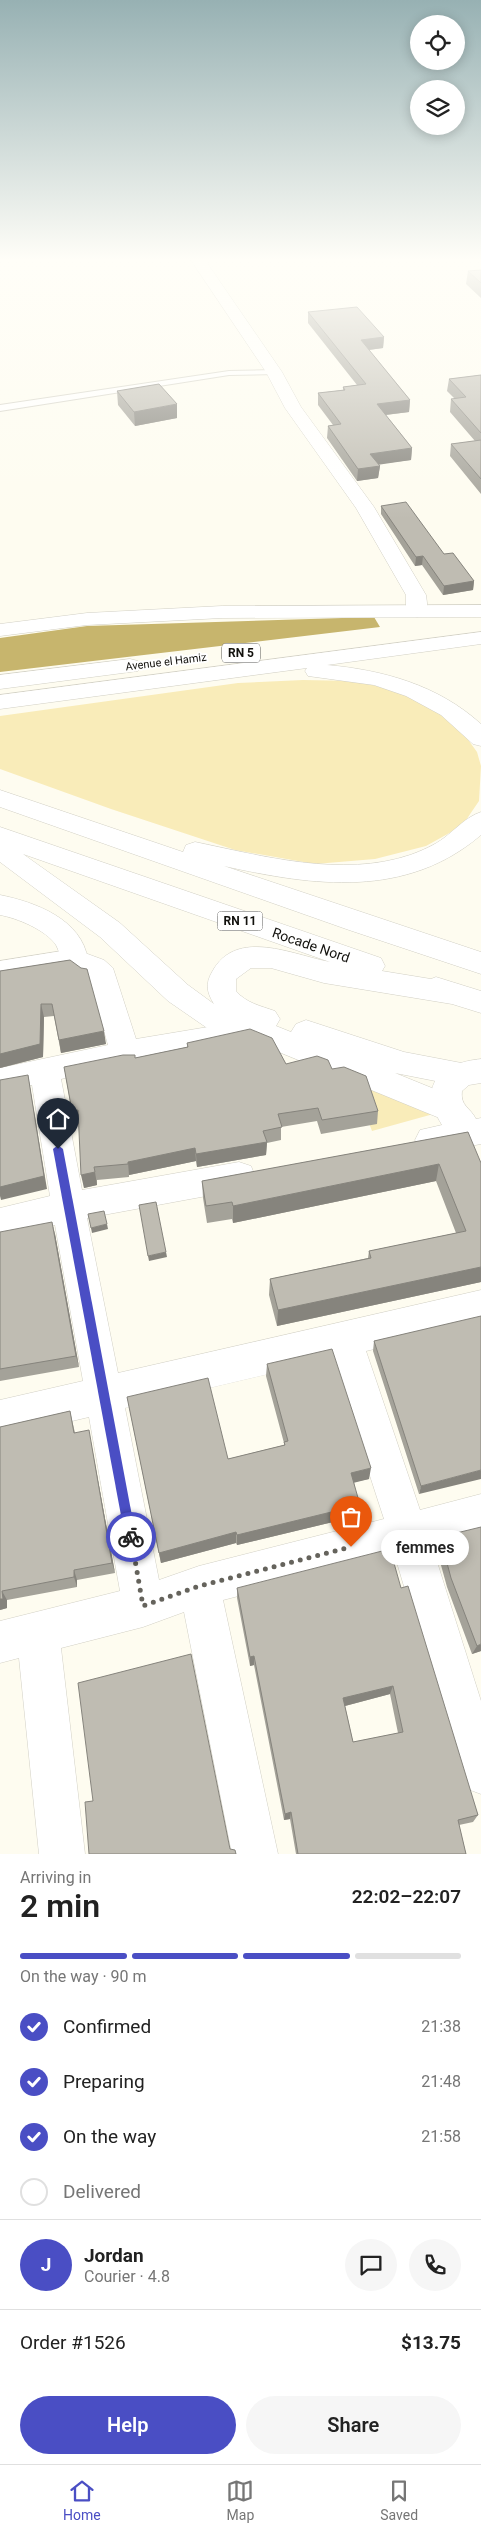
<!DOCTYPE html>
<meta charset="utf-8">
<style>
body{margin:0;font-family:Roboto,sans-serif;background:#f6f6f6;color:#222;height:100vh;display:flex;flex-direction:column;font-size:19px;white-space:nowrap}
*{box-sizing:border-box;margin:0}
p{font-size:16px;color:#767676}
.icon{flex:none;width:28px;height:28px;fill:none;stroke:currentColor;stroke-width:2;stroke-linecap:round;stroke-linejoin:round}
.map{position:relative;height:1854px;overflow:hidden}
.sheet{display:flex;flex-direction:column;background:#fff;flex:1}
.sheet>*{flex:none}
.tools{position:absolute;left:410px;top:15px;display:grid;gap:10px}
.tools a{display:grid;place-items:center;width:55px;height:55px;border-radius:50%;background:#fff;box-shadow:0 2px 12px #0003;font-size:25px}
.pin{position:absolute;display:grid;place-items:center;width:42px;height:42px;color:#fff;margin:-51px -21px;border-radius:50% 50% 50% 0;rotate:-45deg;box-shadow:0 0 5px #0007}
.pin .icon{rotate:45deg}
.courier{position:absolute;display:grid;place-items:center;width:50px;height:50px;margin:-25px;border:4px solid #4a4ec4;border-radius:50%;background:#fff;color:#222;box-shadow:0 1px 6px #0007}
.bubble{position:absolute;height:35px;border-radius:18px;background:#fff;box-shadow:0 2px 12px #0003;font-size:16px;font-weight:600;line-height:35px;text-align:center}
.summary em{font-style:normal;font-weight:600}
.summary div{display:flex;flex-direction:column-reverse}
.summary{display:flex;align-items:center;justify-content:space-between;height:85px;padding:0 20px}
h1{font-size:32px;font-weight:600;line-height:38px}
.bar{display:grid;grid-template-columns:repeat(4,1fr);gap:8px 5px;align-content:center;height:60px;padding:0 20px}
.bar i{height:6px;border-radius:4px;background:#e0e0e0}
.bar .active{background:#4a4ec4}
.bar p{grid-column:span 4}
.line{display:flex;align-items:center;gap:12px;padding:0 20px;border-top:1px solid #e0e0e0}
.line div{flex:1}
.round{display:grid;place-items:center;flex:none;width:52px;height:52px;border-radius:26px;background:#f6f6f6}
ol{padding:0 20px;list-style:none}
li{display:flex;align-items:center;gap:15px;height:55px}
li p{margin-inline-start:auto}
li .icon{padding:5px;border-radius:50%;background:#4a4ec4;color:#fff;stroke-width:4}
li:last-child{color:#767676}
li i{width:28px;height:28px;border:2px solid #e0e0e0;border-radius:50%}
.button{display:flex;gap:10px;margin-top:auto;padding:10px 20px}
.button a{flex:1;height:58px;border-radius:30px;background:#4a4ec4;color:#fff;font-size:20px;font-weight:600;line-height:58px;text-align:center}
.button a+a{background:#f6f6f6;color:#222}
.dock{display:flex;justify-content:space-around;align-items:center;height:70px;border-top:1px solid #e0e0e0;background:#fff;font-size:14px;color:#767676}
.dock a{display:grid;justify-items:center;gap:2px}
.dock .active{color:#4a4ec4}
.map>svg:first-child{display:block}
.green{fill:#f9ecb9}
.forest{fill:#c7b56d}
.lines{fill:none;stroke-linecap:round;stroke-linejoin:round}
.lane-casing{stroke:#d2d0c5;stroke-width:2}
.street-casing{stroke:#d2d0c5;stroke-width:1}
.highway-casing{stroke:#d2d0c5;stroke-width:1}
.lane{fill:#fff;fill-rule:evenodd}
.street{fill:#fff;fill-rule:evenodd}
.highway{fill:#fff;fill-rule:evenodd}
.wall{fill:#a4a299;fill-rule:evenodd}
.shaded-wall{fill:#86847d}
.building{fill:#bfbcb2;stroke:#86847d;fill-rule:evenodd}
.route{fill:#4a4ec4}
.done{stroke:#65635c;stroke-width:5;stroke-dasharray:0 9}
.labels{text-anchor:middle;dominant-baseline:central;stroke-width:4;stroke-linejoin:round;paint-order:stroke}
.far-street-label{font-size:11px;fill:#12110d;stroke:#fff}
.shield{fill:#fff;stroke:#595856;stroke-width:1}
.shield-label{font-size:12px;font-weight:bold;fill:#12110d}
.street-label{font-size:14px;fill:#12110d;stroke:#fff}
</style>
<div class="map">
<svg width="481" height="1854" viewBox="0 0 481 1854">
<rect width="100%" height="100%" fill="#fefcf0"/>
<path class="green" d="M303,680L355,681L399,691L456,723L477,752L481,766L479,801L462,826L426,846L375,859L315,864L235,850L111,809L0,769V716L238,683Z
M351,1076L437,1113L372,1131Z"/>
<path class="forest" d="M374,617L380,627L0,672V638L87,626Z"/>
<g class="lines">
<g class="lane-casing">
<path id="lane" d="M274,370L278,372L277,374L229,375L0,411V405L229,371Z"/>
</g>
<g class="street-casing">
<path id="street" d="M191,260H205L282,372L301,407L374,507L426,595L428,611L424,615L417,617L410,615L406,611V595L356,508L285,408L266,372Z
M74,949L104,960L113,968L136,1039L214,1026L229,1021L239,1025L244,1033L239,1041L215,1050L125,1065L61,1079L82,1190L239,1162L251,1166L255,1176L251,1186L239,1190L87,1218L118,1373L481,1290V1324L366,1351L420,1510L481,1494V1534L432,1546L481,1701V1794L465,1788L459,1772L395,1556L223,1600L278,1854H232L184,1612L143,1627L61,1648L85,1854H39L19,1658L0,1663V1621L120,1591L89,1417L0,1438V1400L83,1381L55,1225L0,1238V1208L50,1196L32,1085L0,1092V1068L108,1045L90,981L72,971L0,983V961ZM332,1359L384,1519L199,1566L159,1580L125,1408Z
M481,1059V1083L469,1085L462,1091C460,1106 470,1107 476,1119L481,1118V1144L431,1153L420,1150L415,1140L420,1130L442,1125C417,1085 440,1063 481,1059Z"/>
</g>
<g class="highway-casing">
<path id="highway" d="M481,605V617L222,618L87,625L0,636V624L87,613L222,606Z
M481,632V644L327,665C383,670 438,685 481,724V746L473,744L441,715L406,696L374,685L308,676L305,671L307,668L0,709V695Z
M130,659L138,661L141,666L138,671L0,689V675Z
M0,790L183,852L186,845L195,842C263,856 342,878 410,855C421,851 435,845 444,838C456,829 466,817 481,812V835C406,899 314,886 224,866L481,952V974L349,930L0,807Z
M0,827L381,958L385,966L382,971L431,979L436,977L481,991V1013L452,1004L324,983L271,968H251L236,979V991C246,1003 261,1006 275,1011L280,1019L276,1026L291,1032L296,1024L306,1020L404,1052L472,1065L476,1074L472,1083L461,1086L395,1073L459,1099L464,1108L459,1117L448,1121L437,1117L247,1039L210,1030L168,1001L100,937L0,862ZM23,854L330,962C293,955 236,927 212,972C205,984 207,993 214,1004L188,985L120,923Z
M0,895C35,902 82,919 88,960L84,967L74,971L64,967C60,960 60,952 56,945C46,930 17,918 0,915Z"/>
</g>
<use href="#lane" class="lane"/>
<use href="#street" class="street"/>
<use href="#highway" class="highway"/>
</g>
<path class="wall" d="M481,270V298L466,284L468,271Z
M308,312L384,337L383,348L369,350L410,400L409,412L386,415L412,448L411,460L378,464L380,466L378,478L357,481L327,438L328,426L333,425L318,405V393L343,390V387L357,385L308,323Z
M481,375V494L450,456L451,444L475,441L450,412L451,399H455L447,391L449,379Z
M117,391L177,418L135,426L118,405Z
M381,506L444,554L474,581L473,590L443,595L422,565L415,566L381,514Z
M70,960L106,1044L61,1053L54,1016L44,1017L43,1057L0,1068V971Z
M187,1043L286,1064L332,1069L378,1111L377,1124L321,1134L317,1121L281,1127V1140L267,1143L266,1155L197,1167L196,1161L129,1175V1177L97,1180V1185L84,1188L79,1123L74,1124L64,1067L135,1058L187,1047Z
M468,1132L481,1282L277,1326L269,1295L270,1279L368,1258L369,1251L456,1233L436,1181L233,1223L232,1219L207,1223L203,1198L202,1181Z
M0,1232L55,1234L79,1367L0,1381Z
M471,1319L419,1494L373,1351L374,1341Z
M267,1364L369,1479L354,1482L358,1516L237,1545L236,1543L161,1563L127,1397L228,1459L284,1445V1443L266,1376Z
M70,1411L75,1433L91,1442L115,1573L77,1580V1587L7,1600V1608L0,1610V1427Z
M440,1537L481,1651L472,1654L447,1587L436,1547Z
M237,1588H401L478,1815L473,1822L459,1825L466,1854H296L290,1819L284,1820L254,1665L250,1666L237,1598ZM390,1694L398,1733L353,1742L345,1706Z"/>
<path class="shaded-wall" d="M384,337L383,348L360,351L361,340Z
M410,400L409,412L376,416L377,404Z
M177,404V418L135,426L134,412Z
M412,448L411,460L370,466V454Z
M380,466L378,478L357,481L358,469Z
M423,556L422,565L415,566L416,557Z
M474,581L473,590L443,595L444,586Z
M41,1004L44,1017L43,1057L0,1068V1054Z
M104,1031L106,1044L61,1053L59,1040Z
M28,1075L47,1189L1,1200L0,1196V1187Z
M78,1110L80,1123L74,1124L72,1111Z
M267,1142L266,1155L197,1167L196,1154Z
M195,1148L196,1161L129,1175L128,1162Z
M439,1164L436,1181L233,1223V1206Z
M95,1172L97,1185L84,1188L81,1175Z
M52,1222L55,1234L79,1367L76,1356Z
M107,1224L108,1229L92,1233L91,1228Z
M166,1252L167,1257L149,1261L148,1256Z
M481,1267V1282L277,1326L278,1310Z
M89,1430L91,1442L115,1573L112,1563Z
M371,1468L369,1479L349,1484L351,1473Z
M481,1470V1479L419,1494L421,1486Z
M360,1505L358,1516L237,1545V1535Z
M236,1532V1543L161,1563L159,1553Z
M74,1570L77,1580V1587L74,1577Z
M2,1591L7,1600V1608L0,1610V1599Z
M481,1644V1651L472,1654L477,1646Z
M254,1656V1665L250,1666V1657Z
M393,1686L390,1694L341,1707L343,1698Z
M291,1812L290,1819L284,1820L285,1814Z"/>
<path class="building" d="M481,270V283L468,271Z
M357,307L384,337L361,340L410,400L377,404L412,448L370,454L380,466L358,469L328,426L341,424L318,393L345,390L343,387L366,384L308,312Z
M481,375V433L451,399L466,397L449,379Z
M159,384L177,404L134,412L117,391Z
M481,440V479L451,444Z
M406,502L444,554L453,553L474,581L444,586L423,556L416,557L381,506Z
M70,960L81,968L87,969L104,1031L59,1040L52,1004H41L40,1044L0,1054V971Z
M250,1029L272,1038L286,1064L317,1056L328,1060L332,1069L344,1067L366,1076L378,1111L322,1120L318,1108L278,1114L282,1127L263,1131L267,1142L196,1154L195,1148L128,1162V1164L94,1167L95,1172L81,1175L78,1110L72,1111L64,1067L123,1055H135V1058L188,1047L187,1043Z
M28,1075L44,1176L0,1187V1080Z
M468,1132L481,1163V1267L278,1310L270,1279L371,1258L369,1251L466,1231L439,1164L233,1206L232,1202L206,1206L202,1181Z
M156,1202L166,1252L148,1256L139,1205Z
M104,1211L107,1224L91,1228L88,1214Z
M52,1222L76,1356L0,1369V1232Z
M481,1316V1470L421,1486L374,1341Z
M332,1349L371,1468L351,1473L360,1505L237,1535L236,1532L159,1553L127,1397L208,1378L228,1459L285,1445L284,1442L288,1441L267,1364Z
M70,1411L74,1433L89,1430L112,1563L74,1570V1577L2,1591L3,1599H0V1427Z
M481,1527V1644L477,1646L451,1578L440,1537Z
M390,1549L401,1588L408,1586L478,1815L458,1820L466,1854H298L291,1812L285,1814L254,1656L250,1657L237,1588ZM393,1686L403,1732L353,1742L343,1698Z
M191,1654L230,1849L235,1850L236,1854H89L85,1802L93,1801L78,1683Z"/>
<linearGradient id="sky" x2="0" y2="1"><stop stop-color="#97b1b3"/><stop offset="0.5" stop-color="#fffef8"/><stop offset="1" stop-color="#fffef8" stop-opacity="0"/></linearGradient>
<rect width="481" height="519" fill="url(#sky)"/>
<path class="route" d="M58,1145L63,1149L136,1537L131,1543L125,1537L53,1149Z"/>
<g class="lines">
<path class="done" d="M131,1537L143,1606L199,1586L351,1547"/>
</g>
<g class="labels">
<g class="far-street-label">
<text transform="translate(166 662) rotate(-7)">Avenue el Hamiz</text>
</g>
<g class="shield">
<rect x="222" y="643.5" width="38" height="19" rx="4"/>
<rect x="217.5" y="911.5" width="45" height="19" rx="4"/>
</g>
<g class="shield-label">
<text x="241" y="653">RN 5</text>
<text x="240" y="921">RN 11</text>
</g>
<g class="street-label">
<text transform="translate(311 945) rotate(19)">Rocade Nord</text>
</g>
</g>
</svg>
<div class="tools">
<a><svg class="icon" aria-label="locate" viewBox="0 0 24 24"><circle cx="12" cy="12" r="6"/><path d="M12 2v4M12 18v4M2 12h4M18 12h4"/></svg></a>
<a><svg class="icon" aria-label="layers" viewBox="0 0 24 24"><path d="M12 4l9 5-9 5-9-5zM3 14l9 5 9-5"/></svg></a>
</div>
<div class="pin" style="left:351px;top:1547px;background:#ea580c"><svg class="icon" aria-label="bag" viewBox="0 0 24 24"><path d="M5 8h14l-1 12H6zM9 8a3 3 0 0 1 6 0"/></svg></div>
<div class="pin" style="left:58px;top:1149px;background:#1f2937"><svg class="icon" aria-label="home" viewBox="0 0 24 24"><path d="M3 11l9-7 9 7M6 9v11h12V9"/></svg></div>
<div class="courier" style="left:131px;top:1537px"><svg class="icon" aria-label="bike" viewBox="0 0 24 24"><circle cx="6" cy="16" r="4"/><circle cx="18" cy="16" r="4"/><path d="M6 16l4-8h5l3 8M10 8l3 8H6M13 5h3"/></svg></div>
<div class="bubble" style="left:381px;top:1530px;width:88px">femmes</div>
</div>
<section class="sheet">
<div class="summary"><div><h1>2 min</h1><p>Arriving in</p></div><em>22:02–22:07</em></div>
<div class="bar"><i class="active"></i><i class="active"></i><i class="active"></i><i></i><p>On the way · 90 m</p></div>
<ol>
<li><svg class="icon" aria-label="check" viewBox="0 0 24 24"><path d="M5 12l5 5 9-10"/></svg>Confirmed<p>21:38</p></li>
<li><svg class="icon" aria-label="check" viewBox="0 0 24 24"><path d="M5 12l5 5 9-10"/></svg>Preparing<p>21:48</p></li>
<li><svg class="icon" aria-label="check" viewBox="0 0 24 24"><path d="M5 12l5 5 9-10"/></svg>On the way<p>21:58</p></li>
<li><i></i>Delivered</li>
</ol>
<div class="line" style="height:90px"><b class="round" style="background:#4a4ec4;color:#fff">J</b><div><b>Jordan</b><p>Courier · 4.8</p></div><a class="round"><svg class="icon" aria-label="chat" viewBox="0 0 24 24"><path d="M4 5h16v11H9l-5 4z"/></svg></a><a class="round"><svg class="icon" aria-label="phone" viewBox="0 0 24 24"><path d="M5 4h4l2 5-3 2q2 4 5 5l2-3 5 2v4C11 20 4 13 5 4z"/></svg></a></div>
<div class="line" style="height:65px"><div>Order #1526</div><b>$13.75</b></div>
<div class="button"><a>Help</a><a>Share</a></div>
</section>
<nav class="dock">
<a class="active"><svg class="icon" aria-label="home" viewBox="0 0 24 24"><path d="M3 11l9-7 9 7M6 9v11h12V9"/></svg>Home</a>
<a><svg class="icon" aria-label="map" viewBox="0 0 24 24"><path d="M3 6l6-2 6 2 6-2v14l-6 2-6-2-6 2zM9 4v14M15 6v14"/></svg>Map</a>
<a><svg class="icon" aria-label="saved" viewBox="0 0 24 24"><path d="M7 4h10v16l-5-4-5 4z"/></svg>Saved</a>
</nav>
